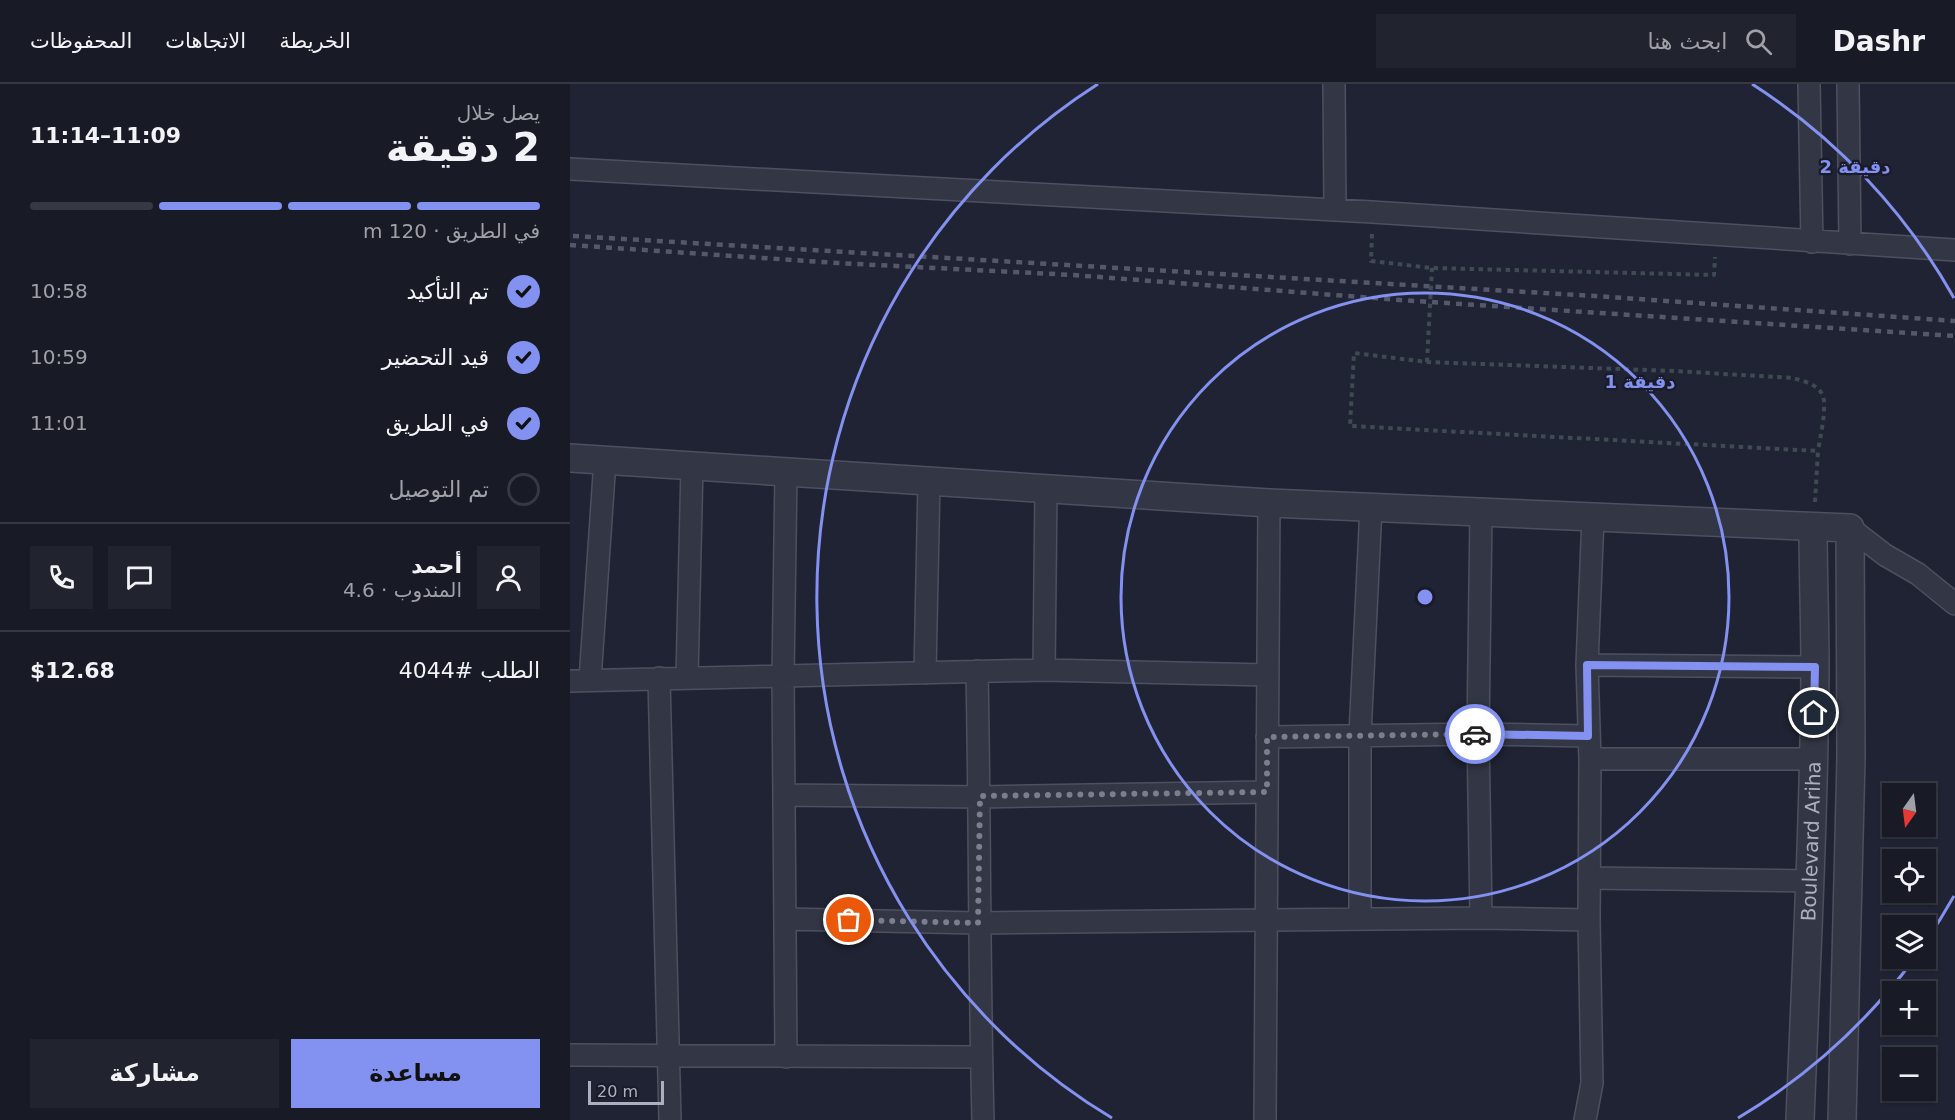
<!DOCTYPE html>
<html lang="ar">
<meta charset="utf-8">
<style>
body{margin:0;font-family:"DejaVu Sans",Cairo,sans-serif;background:#21232e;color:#f1f3f6;direction:rtl;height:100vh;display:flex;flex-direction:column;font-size:22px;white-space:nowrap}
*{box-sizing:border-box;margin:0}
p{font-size:20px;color:#9fa1a7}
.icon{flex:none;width:33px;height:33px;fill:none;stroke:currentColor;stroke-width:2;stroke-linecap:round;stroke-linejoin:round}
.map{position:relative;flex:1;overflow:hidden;direction:ltr}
.drawer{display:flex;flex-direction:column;background:#181a26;width:570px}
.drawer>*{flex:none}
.needle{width:39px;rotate:194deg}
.buttons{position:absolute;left:1312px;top:699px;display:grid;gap:12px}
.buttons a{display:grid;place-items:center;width:54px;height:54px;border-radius:0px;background:#181a26;box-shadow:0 2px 4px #0004,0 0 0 2px #363843;font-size:30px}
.scale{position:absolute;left:18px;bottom:15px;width:76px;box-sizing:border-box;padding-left:6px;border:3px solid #adafc1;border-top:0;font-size:16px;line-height:21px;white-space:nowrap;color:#adafc1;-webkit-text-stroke:4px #191b29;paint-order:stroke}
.pin{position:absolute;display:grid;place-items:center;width:51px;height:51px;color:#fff;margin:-26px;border:3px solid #fff;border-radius:50%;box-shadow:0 2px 6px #0007}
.courier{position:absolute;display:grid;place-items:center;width:60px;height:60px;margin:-30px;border:4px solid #8391f0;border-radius:50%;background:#fff;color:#222;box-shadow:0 2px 8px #0007}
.head em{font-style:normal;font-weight:700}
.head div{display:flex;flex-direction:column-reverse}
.head{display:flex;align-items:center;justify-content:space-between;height:102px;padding:0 30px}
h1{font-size:39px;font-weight:700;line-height:45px}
.bar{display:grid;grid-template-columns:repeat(4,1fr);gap:9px 6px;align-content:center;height:72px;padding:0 30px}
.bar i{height:8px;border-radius:4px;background:#363843}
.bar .active{background:#8391f0}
.bar p{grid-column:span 4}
.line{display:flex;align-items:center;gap:15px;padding:0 30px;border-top:2px solid #363843}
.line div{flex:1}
.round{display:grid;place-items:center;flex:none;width:63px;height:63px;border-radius:0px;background:#21232e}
ol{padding:0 30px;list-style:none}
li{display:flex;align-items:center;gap:18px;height:66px}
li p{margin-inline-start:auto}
li .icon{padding:6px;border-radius:50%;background:#8391f0;color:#111;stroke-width:4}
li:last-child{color:#9fa1a7}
li i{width:33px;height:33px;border:3px solid #363843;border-radius:50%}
.primary-button{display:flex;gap:12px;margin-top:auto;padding:12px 30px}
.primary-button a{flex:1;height:69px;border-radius:0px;background:#8391f0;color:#111;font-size:24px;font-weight:700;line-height:69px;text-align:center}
.primary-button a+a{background:#21232e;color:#f1f3f6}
header{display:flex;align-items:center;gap:36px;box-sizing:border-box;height:84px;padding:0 30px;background:#181a26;border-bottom:2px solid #363843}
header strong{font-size:28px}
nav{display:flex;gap:33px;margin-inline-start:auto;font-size:21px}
.search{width:420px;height:54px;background:#21232e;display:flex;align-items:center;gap:15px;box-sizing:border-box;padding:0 21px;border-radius:0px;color:#9fa1a7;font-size:22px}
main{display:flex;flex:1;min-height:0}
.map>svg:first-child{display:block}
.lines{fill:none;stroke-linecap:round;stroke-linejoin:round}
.minor-casing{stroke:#4e505f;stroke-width:24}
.tertiary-casing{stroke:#4e505f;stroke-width:30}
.path{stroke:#3f4b52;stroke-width:4;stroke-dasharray:4.5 4.5;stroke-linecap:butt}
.minor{stroke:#333644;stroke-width:21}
.tertiary{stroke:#333644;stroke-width:27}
.rail{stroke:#55586b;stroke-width:4.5;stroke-dasharray:6 6;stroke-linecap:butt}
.path-bridge{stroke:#3f4b52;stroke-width:4;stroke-dasharray:4.5 4.5;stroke-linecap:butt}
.done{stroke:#7c7e8f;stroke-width:6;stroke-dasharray:0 10.8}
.route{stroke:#8391f0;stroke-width:8}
.ring{fill:none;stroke:#8391f0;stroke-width:3}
.labels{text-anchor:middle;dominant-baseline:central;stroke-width:4.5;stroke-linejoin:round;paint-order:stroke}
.street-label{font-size:20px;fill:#adafc1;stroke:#191b29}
.centre{fill:#8391f0;stroke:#191b29;stroke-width:3}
.ring-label{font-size:18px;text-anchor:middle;font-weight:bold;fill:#8391f0;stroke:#191b29;stroke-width:4.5;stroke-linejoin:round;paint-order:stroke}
</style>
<header>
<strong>Dashr</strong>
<div class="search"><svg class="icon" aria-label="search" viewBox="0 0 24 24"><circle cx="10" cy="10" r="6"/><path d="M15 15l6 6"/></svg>ابحث هنا</div>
<nav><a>الخريطة</a><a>الاتجاهات</a><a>المحفوظات</a></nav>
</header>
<main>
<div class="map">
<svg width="1385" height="1036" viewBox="0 0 1385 1036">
<rect width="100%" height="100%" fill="#202333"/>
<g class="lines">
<g class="minor-casing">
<path id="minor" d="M764,0L765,126
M1239,0L1242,158
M1278,0L1280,160
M0,85L802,128L1385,166
M1280,444L1315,471L1348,490L1385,520
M1017,581L1245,583
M474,586L476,405
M407,587C410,737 409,886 413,1036
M355,589L359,397
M117,593L122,382
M89,594L100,1036
M20,596L35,376
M0,597L474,586L698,591
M697,653L908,650L1018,652
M1020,675H1243
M214,711L410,713L697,708
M1019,794L1240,797
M911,834L908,650L911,428
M215,835L408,839L911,834L1019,836
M790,835V651L801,423
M0,971L411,973
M216,973L213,592L216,388
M695,1036L699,419
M1015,1036L1022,999L1019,836L1020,675L1017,581L1023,433"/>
</g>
<g class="tertiary-casing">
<g id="tertiary">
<path d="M0,374L699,419L1280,444L1281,674L1272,1036"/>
<path id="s1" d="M1230,1036C1236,885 1244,735 1245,584C1245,537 1243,490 1243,443"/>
</g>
</g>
<path class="path" d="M802,150L801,177L862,184L1144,191L1145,173
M1245,418L1248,367L780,342L784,269L857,278L1104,287L1223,294C1233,297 1247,300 1252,310C1258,320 1250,354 1248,367"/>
<use href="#minor" class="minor"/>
<use href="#tertiary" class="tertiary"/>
<path class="rail" d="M3,152L1025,212L1385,237
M0,161L267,179L503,191L830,216L1385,252"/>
<path class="path-bridge" d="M857,278L862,184"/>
</g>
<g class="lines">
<path class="done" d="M279,836L408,839L410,712L697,708V653L905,650"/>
<path class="route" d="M905,650L1018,652L1017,581L1245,583L1244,629"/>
</g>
<g class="ring">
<circle cx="855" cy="513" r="304"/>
<path d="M1384 812A608 608 0 0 1 1356 857M1344 875A608 608 0 0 1 1168 1034M542 1034A608 608 0 0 1 528 0M1182 0A608 608 0 0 1 1384 214"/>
</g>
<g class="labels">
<g class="street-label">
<text stroke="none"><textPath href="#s1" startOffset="279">Boulevard Ariha</textPath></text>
</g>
</g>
<circle cx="855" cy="513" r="9" class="centre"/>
<g class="ring-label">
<text x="1285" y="89">2 دقيقة</text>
<text x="1070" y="304">1 دقيقة</text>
</g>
</svg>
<div class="buttons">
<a><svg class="needle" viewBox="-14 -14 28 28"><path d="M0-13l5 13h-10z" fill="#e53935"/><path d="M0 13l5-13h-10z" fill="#9fa1a7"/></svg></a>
<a><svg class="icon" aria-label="locate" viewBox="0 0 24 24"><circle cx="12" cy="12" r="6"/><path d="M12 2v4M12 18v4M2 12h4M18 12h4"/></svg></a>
<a><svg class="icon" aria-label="layers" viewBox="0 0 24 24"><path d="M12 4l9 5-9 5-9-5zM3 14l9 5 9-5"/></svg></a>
<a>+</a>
<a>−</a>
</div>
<div class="scale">20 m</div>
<div class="pin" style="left:279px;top:836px;background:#ea580c"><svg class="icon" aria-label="bag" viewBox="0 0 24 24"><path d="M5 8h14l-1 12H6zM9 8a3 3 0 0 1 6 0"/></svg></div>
<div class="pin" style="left:1244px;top:629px;background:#1f2937"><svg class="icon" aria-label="home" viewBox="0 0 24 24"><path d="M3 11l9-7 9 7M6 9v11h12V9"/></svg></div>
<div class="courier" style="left:905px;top:650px"><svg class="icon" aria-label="car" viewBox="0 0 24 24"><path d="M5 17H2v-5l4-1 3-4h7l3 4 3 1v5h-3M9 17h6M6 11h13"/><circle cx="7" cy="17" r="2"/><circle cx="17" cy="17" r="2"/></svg></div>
</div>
<section class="drawer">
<div class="head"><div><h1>2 دقيقة</h1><p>يصل خلال</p></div><em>11:09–11:14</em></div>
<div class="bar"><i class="active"></i><i class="active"></i><i class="active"></i><i></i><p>في الطريق · 120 m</p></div>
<ol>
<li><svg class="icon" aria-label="check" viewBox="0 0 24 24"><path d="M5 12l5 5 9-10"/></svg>تم التأكيد<p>10:58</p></li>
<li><svg class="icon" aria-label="check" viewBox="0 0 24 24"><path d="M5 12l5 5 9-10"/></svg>قيد التحضير<p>10:59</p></li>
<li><svg class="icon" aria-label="check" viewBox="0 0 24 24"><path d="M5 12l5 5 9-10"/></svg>في الطريق<p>11:01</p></li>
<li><i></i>تم التوصيل</li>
</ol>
<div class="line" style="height:108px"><a class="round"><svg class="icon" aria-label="person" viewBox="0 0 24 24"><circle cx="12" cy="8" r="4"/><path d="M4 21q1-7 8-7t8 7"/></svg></a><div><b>أحمد</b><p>المندوب · 4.6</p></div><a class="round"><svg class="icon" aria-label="chat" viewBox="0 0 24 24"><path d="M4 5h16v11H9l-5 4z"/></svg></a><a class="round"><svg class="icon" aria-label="phone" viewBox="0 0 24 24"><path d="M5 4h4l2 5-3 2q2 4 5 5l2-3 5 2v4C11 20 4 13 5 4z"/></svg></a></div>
<div class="line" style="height:78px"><div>الطلب #4044</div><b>$12.68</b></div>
<div class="primary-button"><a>مساعدة</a><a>مشاركة</a></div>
</section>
</main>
